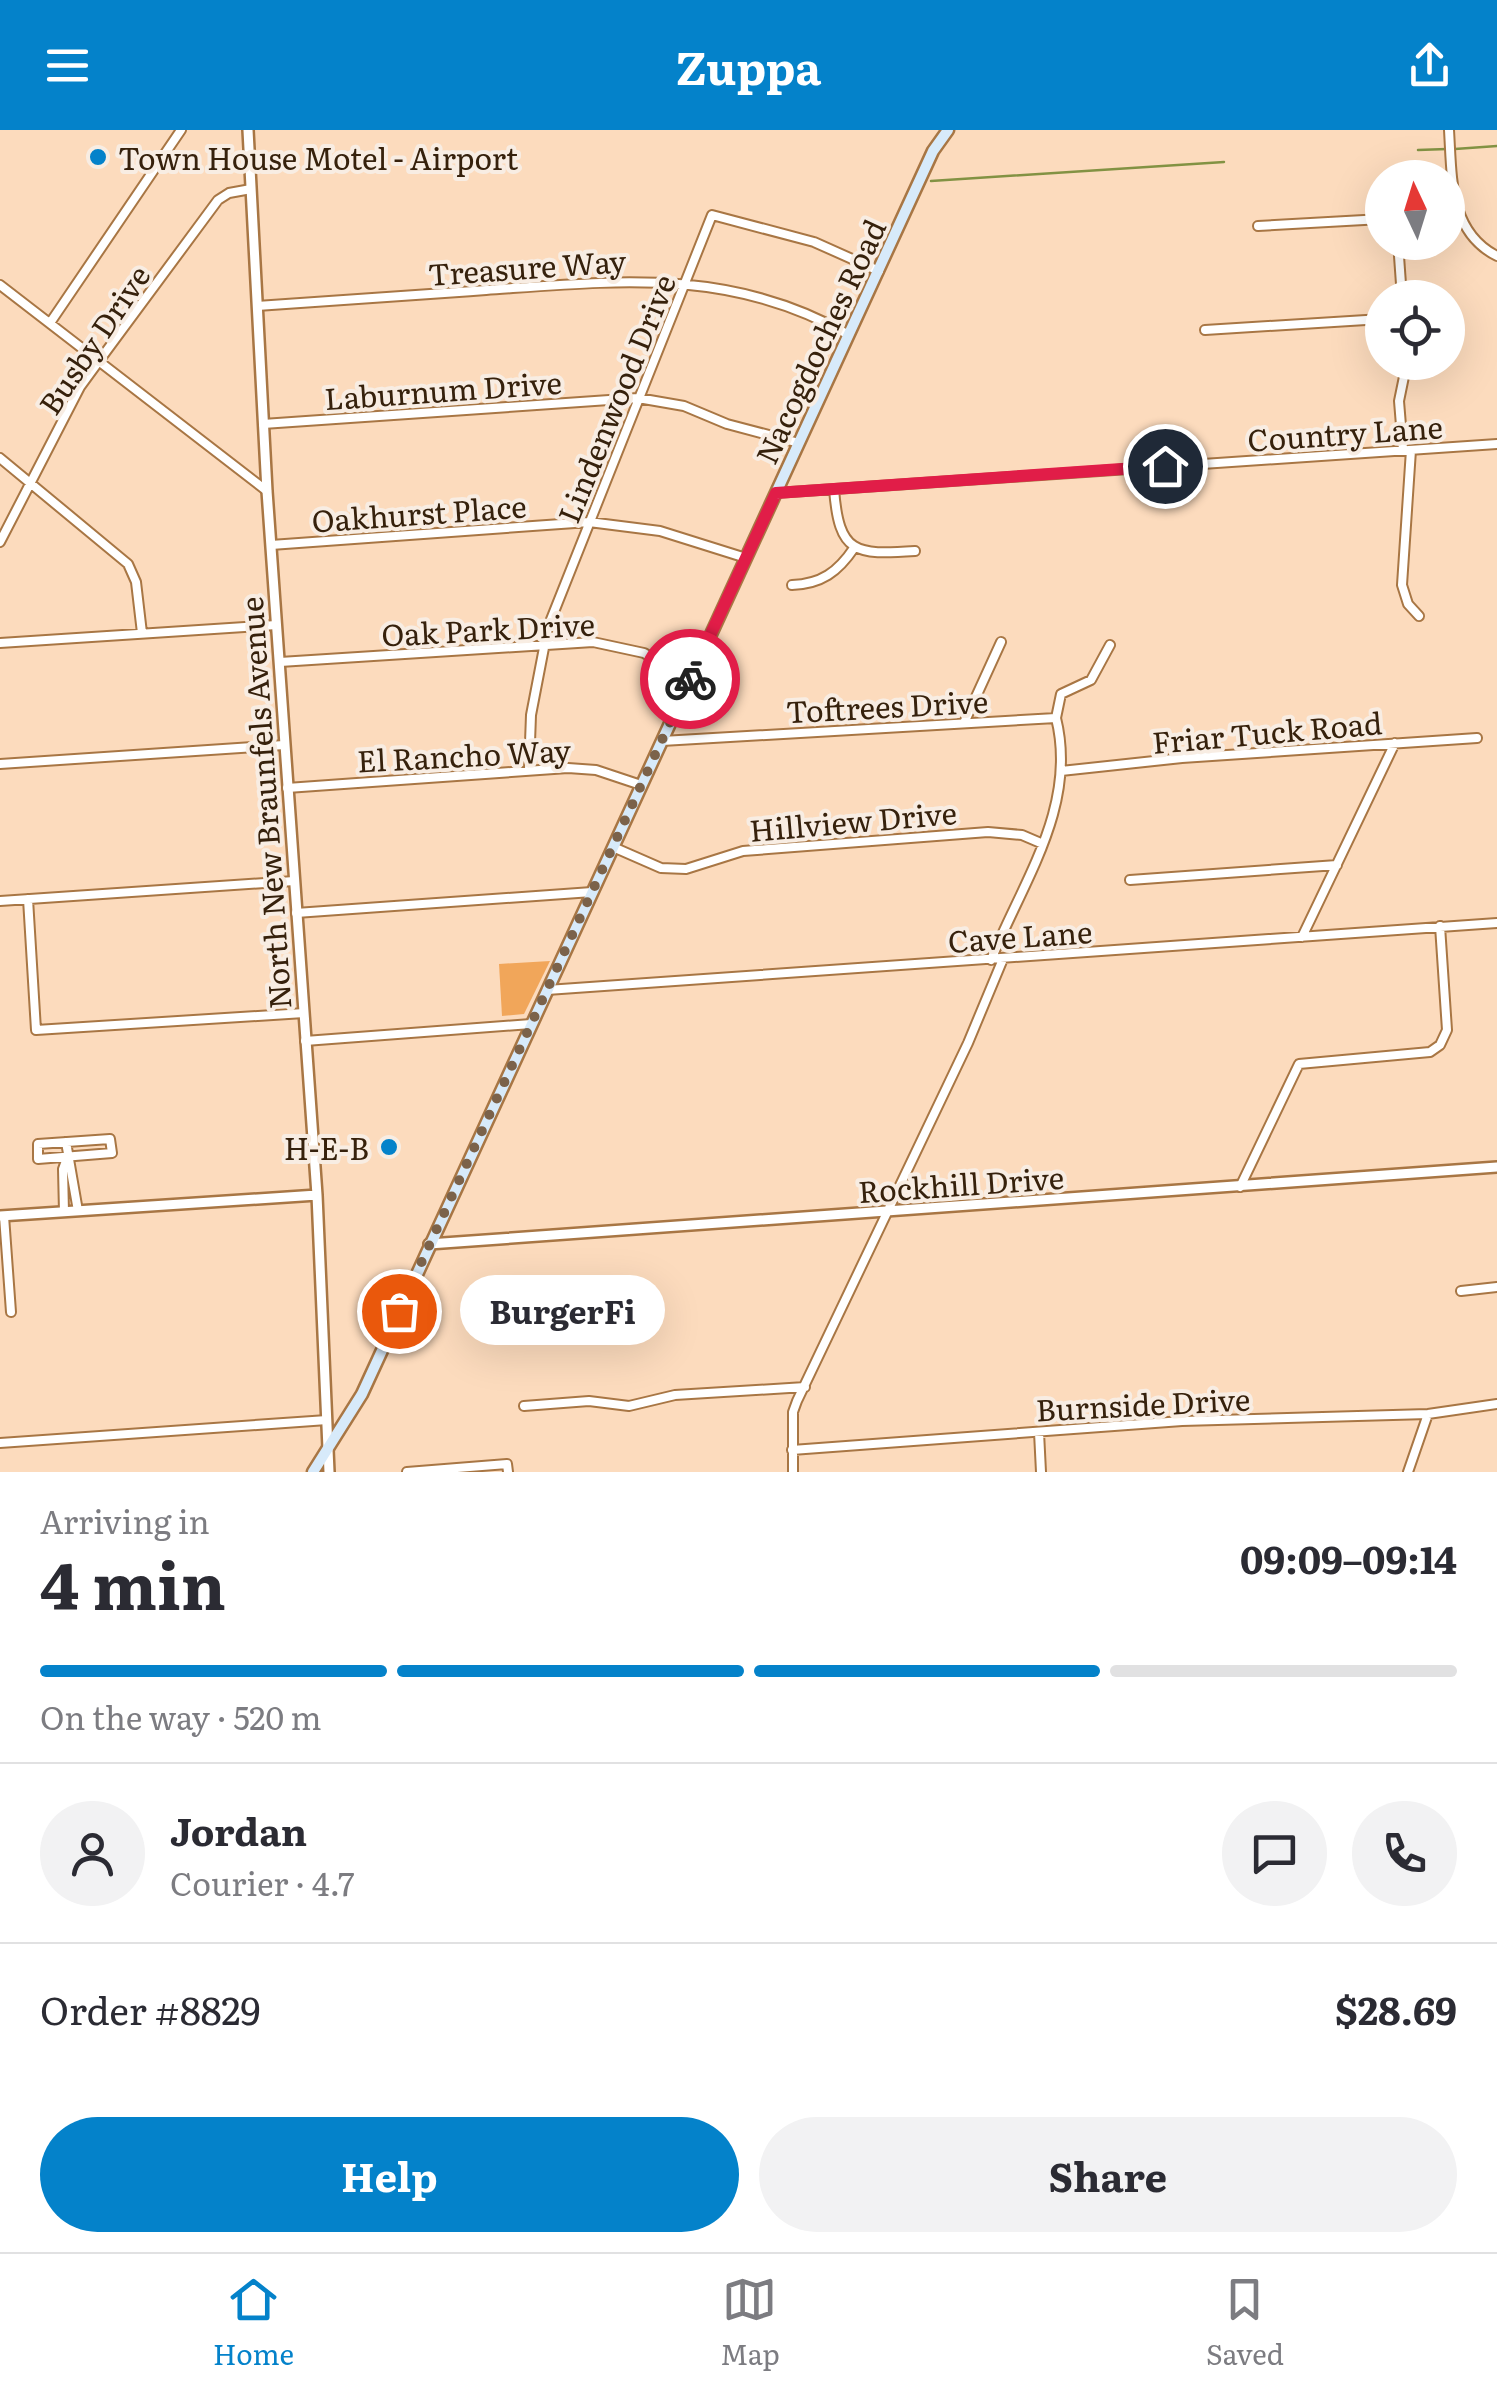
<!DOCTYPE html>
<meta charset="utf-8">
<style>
body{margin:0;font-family:Literata,serif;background:#f2f2f3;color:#2b2b33;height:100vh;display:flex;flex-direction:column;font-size:38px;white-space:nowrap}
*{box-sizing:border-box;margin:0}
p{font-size:32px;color:#7c7c81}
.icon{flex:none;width:55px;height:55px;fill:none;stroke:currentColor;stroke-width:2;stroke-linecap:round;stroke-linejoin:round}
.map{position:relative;height:1342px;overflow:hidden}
.details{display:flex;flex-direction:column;background:#fff;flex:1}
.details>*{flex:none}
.needle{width:65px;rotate:356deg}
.fabs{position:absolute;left:1365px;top:30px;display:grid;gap:20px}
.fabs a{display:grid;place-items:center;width:100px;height:100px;border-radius:50%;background:#fff;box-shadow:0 10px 40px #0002;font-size:50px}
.pin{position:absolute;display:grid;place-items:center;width:85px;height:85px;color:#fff;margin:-42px;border:5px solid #fff;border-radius:50%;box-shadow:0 2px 10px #0007}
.courier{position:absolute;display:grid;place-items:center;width:100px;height:100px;margin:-50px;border:8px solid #e11d48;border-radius:50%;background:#fff;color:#222;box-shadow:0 2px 12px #0007}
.bubble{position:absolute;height:70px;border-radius:35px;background:#fff;box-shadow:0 10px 40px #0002;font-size:32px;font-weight:700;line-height:70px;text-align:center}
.overview em{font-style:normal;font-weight:700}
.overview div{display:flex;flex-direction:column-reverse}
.overview{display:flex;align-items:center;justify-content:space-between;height:170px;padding:0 40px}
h1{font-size:65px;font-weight:700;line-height:75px}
.bar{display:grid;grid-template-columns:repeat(4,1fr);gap:15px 10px;align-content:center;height:120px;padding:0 40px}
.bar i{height:12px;border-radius:8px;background:#e1e1e2}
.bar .selected{background:#0482ca}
.bar p{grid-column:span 4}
.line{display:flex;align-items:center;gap:25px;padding:0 40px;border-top:2px solid #e1e1e2}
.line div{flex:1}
.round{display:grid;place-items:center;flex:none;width:105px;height:105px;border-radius:52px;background:#f2f2f3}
.cta{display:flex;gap:20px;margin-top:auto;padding:20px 40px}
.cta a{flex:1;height:115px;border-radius:60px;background:#0482ca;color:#fff;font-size:40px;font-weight:700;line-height:115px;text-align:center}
.cta a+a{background:#f2f2f3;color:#2b2b33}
header{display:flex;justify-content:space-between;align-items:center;height:130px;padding:0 40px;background:#0482ca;color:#fff;font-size:45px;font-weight:700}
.dock{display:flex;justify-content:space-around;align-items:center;height:140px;border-top:2px solid #e1e1e2;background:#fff;font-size:28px;color:#7c7c81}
.dock a{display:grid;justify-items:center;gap:5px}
.dock .selected{color:#0482ca}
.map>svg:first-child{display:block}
.green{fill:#f1a65a}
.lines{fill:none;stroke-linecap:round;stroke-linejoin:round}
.stream{stroke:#829243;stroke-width:2.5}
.minor-casing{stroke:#a87644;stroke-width:12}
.tertiary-casing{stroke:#a87644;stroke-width:14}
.secondary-casing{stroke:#a87644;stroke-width:15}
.minor{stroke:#fff;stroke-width:8}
.tertiary{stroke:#fff;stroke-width:9}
.secondary{stroke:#d7eafa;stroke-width:10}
.done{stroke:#7b624a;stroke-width:10;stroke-dasharray:0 18}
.route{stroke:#e11d48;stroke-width:12}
.poi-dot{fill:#0482ca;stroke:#f8ede3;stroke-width:4}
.labels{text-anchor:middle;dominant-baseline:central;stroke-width:8;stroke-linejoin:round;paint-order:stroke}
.poi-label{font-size:30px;fill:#36210c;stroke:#f8ede3;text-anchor:start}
.street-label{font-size:30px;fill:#36210c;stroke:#f8ede3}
</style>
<header><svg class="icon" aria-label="menu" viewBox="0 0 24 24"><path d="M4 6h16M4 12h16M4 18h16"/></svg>Zuppa<svg class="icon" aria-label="share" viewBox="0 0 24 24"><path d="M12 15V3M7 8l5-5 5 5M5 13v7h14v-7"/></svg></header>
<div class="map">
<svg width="1497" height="1342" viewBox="0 0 1497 1342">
<rect width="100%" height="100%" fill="#fcdbbd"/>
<path class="green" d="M550,831L524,884L502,886L499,834Z"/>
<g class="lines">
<path class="stream" d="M1455,19L1497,16
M1418,20L1447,19
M931,51L1224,32"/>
<g class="minor-casing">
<path id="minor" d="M1449,0C1452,47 1449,102 1497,126
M1258,96L1382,89
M1398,112L1402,168
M0,155L267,361
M257,176C334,171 410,166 486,160C616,151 731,137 849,205
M50,193L181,0
M1205,200L1382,189
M263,294L638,268L684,276L727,294L799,313
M1403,320L1399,271L1407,232
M1411,320L1402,455L1408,474L1419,486
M0,328L128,434L136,452L142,503
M834,359C839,424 855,425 915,421
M776,363L1497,314
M0,412L80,257L99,231L218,70L229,63L251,59
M271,415L589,392L660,401L746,428
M792,455C821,454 838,442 854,418
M0,513L276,495
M280,532L593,512L644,523L690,550
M1056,588L1061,564L1091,550L1110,515
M964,593L1001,512
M662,611L1056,588
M0,634L284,615
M529,640L531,585L548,497L712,85L814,112L879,141
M1061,641L1182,628L1477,608
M287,658L568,638L596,640L641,655
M613,717L661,738L686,739L743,721L988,702L1022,705L1043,714
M1130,750L1337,735
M28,769L36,900L304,883
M0,771L294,751
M296,783L592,762
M1302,807L1395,613
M991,830C1023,751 1078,676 1056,588
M547,860L1497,793
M305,911L531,894
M110,1009L112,1023L38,1029V1014Z
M66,1012L78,1081
M1240,1057L1299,934L1430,922L1440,915L1447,900L1440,796
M64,1082L63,1039L67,1028
M4,1086L11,1182
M1461,1161L1497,1157
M524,1276L589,1271L629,1276L675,1265L805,1257
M1039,1302L1041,1342
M0,1313L327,1290
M792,1320L1182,1291L1428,1284L1497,1274
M407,1342L507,1334L508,1342
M793,1342V1282L797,1271L968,913L1003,829
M1408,1342L1428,1284"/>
</g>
<g class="tertiary-casing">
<path id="tertiary" d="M248,0L267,361L317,1065L329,1342
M0,1086L317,1065
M429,1114L1497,1037"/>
</g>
<g class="secondary-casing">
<path id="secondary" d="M313,1342L362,1264L933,21L948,0"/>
</g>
<use href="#minor" class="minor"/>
<use href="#tertiary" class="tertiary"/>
<use href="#secondary" class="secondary"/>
</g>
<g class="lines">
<path class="done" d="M399,1181L690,549"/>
<path class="route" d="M690,549L776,363L1165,336"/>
</g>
<g class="poi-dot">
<circle cx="98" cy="27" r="10"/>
<circle cx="389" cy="1017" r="10"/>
</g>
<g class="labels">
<g class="poi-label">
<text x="118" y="27">Town House Motel - Airport</text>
<text x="369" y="1017" text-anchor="end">H-E-B</text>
</g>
<g class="street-label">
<text transform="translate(527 136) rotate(-4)">Treasure Way</text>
<text transform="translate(93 209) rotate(-56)">Busby Drive</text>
<text transform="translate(819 211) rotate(-65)">Nacogdoches Road</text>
<text transform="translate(443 259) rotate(-4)">Laburnum Drive</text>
<text transform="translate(615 268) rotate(-68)">Lindenwood Drive</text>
<text transform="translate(1345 302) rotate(-4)">Country Lane</text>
<text transform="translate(419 382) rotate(-4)">Oakhurst Place</text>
<text transform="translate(488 498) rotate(-3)">Oak Park Drive</text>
<text transform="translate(887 575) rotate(-3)">Toftrees Drive</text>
<text transform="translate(1267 601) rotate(-5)">Friar Tuck Road</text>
<text transform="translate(464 624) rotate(-3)">El Rancho Way</text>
<text transform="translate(264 673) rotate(-94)">North New Braunfels Avenue</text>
<text transform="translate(853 690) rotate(-5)">Hillview Drive</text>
<text transform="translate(1020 805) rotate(-4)">Cave Lane</text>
<text transform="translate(961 1053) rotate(-4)">Rockhill Drive</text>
<text transform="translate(1143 1273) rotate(-3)">Burnside Drive</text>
</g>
</g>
</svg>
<div class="fabs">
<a><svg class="needle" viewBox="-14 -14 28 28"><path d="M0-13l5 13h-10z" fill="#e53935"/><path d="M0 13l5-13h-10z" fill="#7c7c81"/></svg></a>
<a><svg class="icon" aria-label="locate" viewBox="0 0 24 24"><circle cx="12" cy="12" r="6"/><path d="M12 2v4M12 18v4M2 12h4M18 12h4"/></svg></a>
</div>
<div class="pin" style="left:399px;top:1181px;background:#ea580c"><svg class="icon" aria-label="bag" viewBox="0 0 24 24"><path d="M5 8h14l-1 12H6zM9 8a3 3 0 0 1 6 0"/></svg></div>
<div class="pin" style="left:1165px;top:336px;background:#1f2937"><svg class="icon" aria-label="home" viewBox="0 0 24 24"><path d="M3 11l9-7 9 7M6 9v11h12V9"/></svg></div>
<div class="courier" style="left:690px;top:549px"><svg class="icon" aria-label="bike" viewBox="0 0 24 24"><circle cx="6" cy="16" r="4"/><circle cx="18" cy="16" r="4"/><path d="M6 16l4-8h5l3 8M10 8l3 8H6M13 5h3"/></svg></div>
<div class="bubble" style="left:460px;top:1145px;width:205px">BurgerFi</div>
</div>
<section class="details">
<div class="overview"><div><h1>4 min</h1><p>Arriving in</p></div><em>09:09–09:14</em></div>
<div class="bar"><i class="selected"></i><i class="selected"></i><i class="selected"></i><i></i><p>On the way · 520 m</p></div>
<div class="line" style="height:180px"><a class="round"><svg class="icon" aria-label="person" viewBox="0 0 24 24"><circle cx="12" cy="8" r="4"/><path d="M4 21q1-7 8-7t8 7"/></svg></a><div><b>Jordan</b><p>Courier · 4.7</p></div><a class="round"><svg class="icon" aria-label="chat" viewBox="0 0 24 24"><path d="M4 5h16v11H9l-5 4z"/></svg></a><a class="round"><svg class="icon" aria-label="phone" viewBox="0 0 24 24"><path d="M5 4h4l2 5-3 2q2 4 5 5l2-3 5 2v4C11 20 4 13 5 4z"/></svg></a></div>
<div class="line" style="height:130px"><div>Order #8829</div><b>$28.69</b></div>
<div class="cta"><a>Help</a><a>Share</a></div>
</section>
<nav class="dock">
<a class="selected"><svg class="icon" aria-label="home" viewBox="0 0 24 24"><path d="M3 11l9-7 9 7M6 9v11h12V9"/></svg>Home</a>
<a><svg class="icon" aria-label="map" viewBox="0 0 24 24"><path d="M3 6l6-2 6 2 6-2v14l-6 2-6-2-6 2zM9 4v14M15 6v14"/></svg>Map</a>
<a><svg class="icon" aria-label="saved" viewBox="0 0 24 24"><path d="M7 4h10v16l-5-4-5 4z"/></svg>Saved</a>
</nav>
